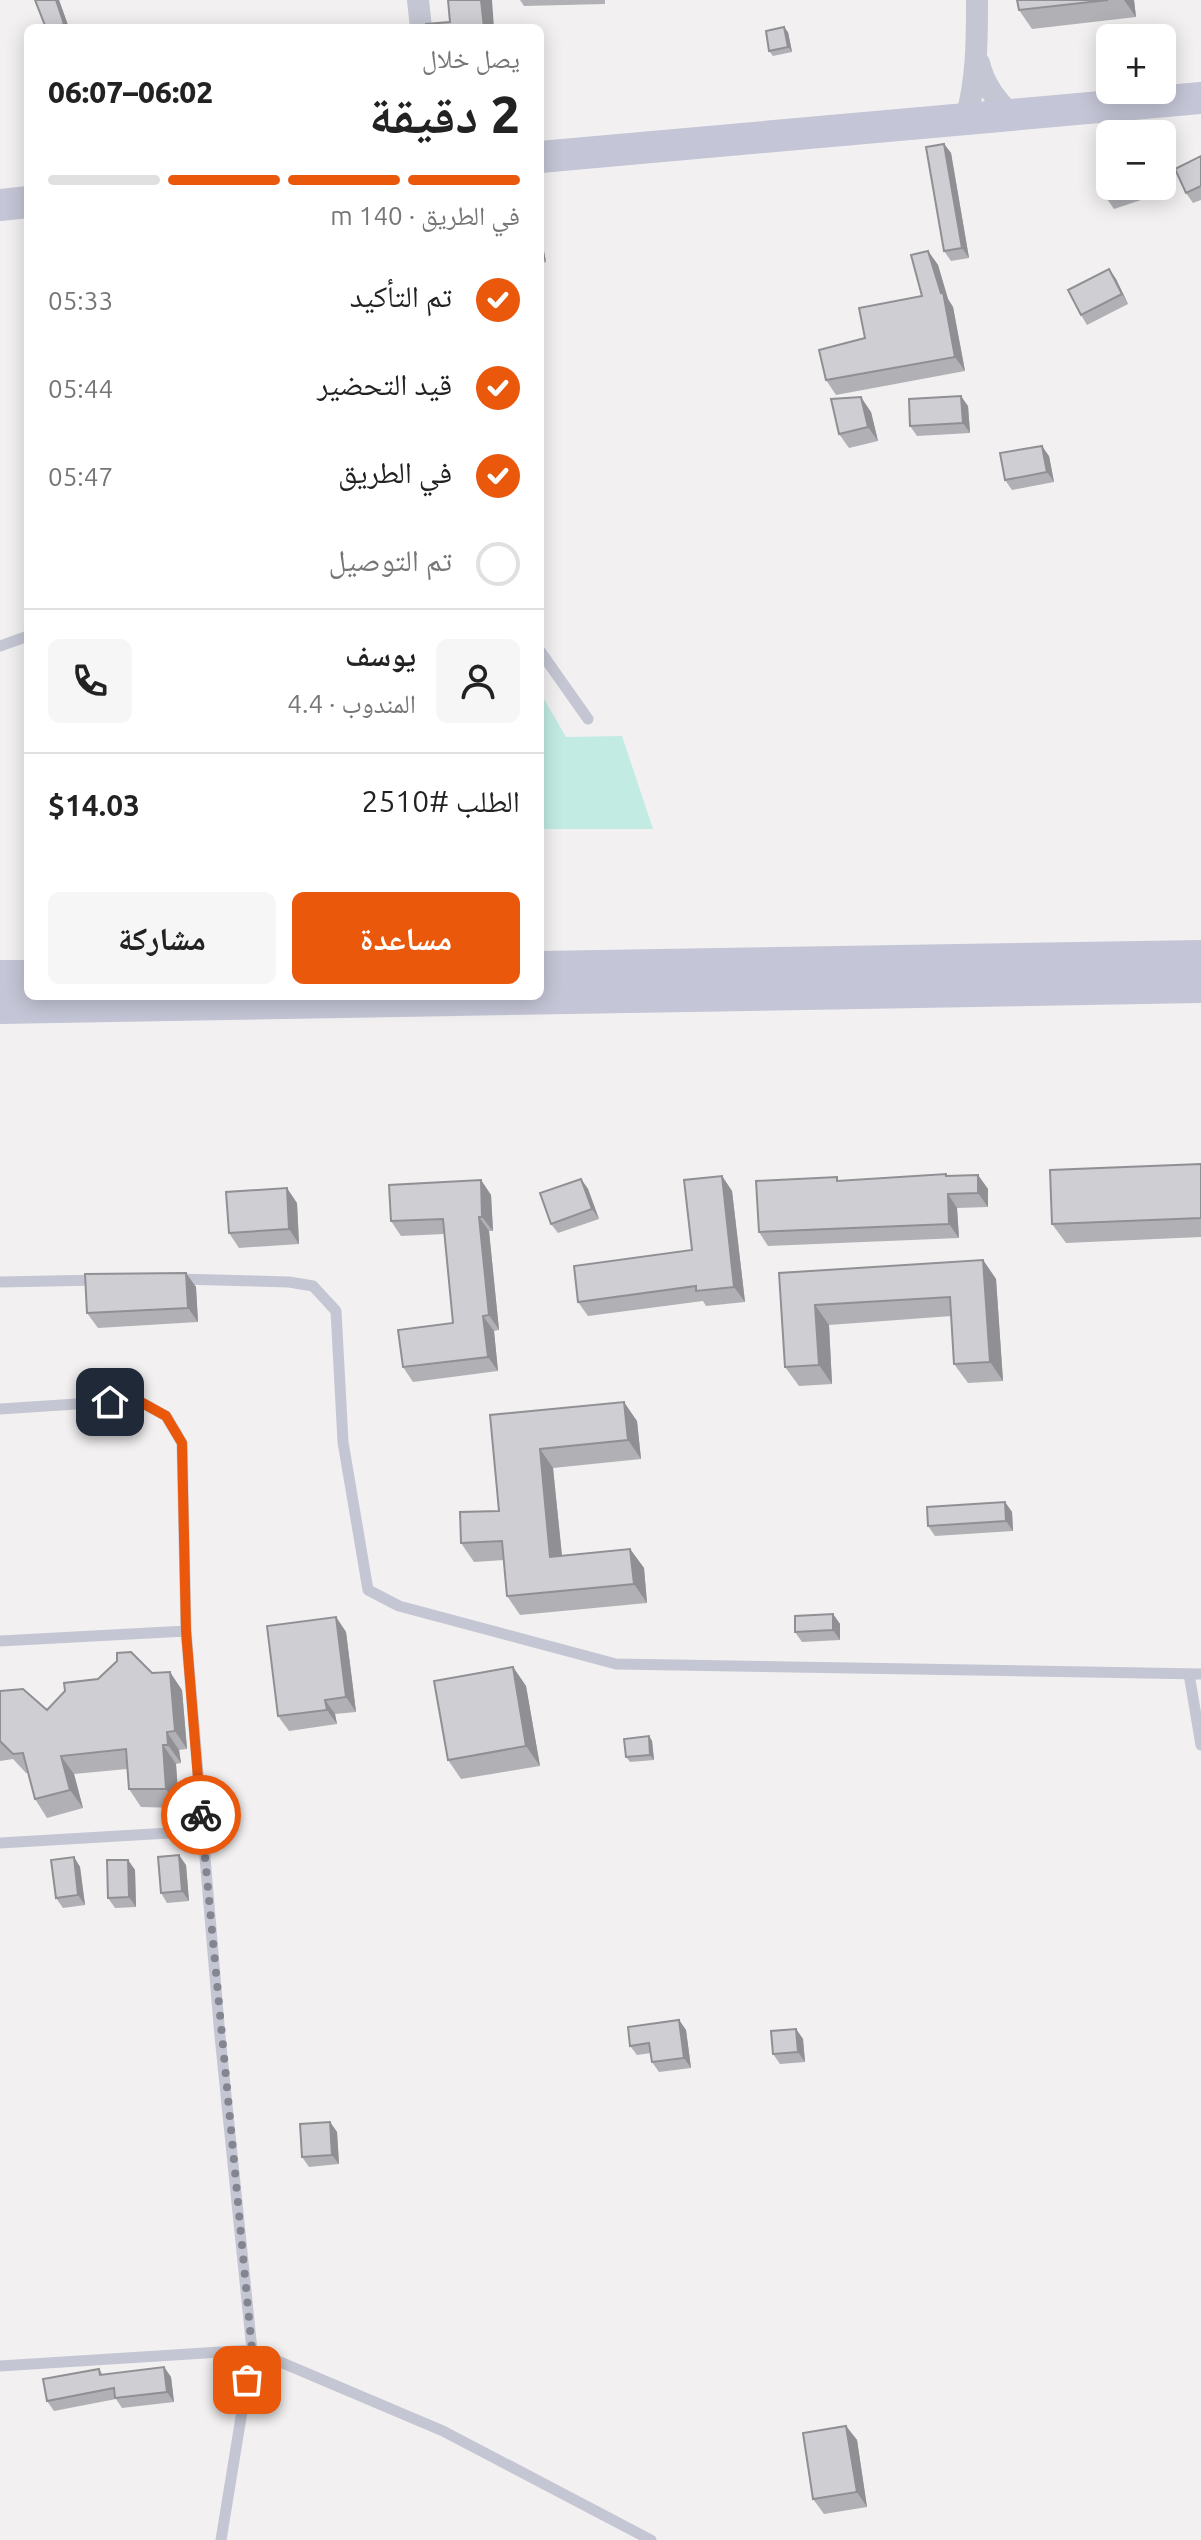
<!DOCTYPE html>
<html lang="ar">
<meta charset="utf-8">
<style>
body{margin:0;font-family:Ubuntu,"Noto Naskh Arabic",sans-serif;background:#f6f6f6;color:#222;direction:rtl;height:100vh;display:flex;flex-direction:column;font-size:30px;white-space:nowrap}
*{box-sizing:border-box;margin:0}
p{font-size:26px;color:#767676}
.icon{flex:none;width:44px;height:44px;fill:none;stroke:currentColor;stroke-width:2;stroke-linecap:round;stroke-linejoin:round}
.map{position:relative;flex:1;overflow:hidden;direction:ltr}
.panel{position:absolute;left:24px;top:24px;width:520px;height:976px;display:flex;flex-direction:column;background:#fff;border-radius:12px;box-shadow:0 4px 20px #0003;direction:rtl}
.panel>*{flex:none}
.tools{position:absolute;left:1096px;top:24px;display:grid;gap:16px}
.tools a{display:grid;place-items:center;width:80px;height:80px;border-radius:12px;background:#fff;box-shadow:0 4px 20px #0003;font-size:40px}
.pin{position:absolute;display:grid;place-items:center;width:68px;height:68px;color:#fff;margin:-34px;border-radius:16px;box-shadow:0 4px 12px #0006}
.courier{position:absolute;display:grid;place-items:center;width:80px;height:80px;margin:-40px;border:6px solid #ea580c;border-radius:50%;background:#fff;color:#222;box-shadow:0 2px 10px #0007}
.summary em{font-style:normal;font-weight:800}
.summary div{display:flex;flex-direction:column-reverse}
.summary{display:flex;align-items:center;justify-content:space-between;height:136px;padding:0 24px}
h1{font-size:52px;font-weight:800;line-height:60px}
.bar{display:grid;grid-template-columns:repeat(4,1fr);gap:12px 8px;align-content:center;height:96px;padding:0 24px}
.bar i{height:10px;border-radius:6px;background:#e0e0e0}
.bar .selected{background:#ea580c}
.bar p{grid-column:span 4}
.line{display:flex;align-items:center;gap:20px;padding:0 24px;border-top:2px solid #e0e0e0}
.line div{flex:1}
.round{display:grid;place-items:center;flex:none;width:84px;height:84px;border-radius:12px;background:#f6f6f6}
ol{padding:0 24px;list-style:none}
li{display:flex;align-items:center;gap:24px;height:88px}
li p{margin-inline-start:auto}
li .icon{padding:8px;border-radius:50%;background:#ea580c;color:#fff;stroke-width:4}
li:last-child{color:#767676}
li i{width:44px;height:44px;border:4px solid #e0e0e0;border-radius:50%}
.primary-button{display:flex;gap:16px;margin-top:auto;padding:16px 24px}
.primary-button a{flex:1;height:92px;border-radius:12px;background:#ea580c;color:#fff;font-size:32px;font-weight:800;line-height:92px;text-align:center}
.primary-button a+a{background:#f6f6f6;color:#222}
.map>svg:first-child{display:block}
.green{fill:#c2ebe4}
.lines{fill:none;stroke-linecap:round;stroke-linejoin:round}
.lane{stroke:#c4c6d3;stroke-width:11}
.street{stroke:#c4c6d3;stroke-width:22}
.secondary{stroke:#c4c5d6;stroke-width:32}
.wall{fill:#b1b1b5}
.shaded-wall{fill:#909094}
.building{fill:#ceced3;stroke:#909094;stroke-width:2}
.done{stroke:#84858f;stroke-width:8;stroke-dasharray:0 14.4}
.route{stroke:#ea580c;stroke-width:10}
</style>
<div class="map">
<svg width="1201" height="2540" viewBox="0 0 1201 2540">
<rect width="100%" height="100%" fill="#f2f0f0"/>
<path class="green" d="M540,692L566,737L622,736L653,829H540Z"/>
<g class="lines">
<path class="lane" d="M0,646L28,636
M540,651L588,719
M177,1279L289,1282L313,1286L336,1311L343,1442L368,1590L399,1606L616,1664L1201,1674
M0,1282L100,1280
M0,1409L137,1400L166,1416L182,1443L186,1631L220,2036L252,2350L443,2431L651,2540
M0,1641L186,1631
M1189,1674L1201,1745
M0,1843L203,1831
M0,2366L252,2350L221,2540"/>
<path class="street" d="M418,0L421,28
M979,63C984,85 996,99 1011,115
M966,119C977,79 977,41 977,0"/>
<path class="secondary" d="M540,157L1201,98
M0,205L28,202
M540,967L1201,956
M0,976H28
M0,1008L1201,987"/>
</g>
<path class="wall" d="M59,0L69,28H46Z
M520,0H605V4L524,6Z
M1017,0H1134L1136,17L1032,29L1019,10Z
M788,32L792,52L773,56L769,51Z
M944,144L951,153L969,258L951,261L944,251Z
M1201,156V200L1193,203L1186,193Z
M1140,186L1144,199L1114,209L1107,199Z
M540,242L543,246L546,262L540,264Z
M928,251L938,265L948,299L953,307L965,371L836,395L826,380L865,338L922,296Z
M1109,269L1116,279L1128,304L1087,325L1081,315Z
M968,406L970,433L917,436L910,426Z
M871,412L878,441L849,448L839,434Z
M1049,456L1054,482L1012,490L1005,480Z
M1201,1164V1237L1066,1243L1052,1224Z
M978,1175L988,1189V1207L957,1208L959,1238L768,1246L759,1232L840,1181Z
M722,1176L732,1191L745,1302L706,1306L703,1301L588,1316L578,1302L692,1250Z
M581,1179L588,1189L599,1219L558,1233L551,1224Z
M481,1180L491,1195L493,1231H489L499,1330L494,1331L498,1371L413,1382L403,1367L453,1323L444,1234L401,1236L391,1221Z
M297,1203L299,1244L239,1248L229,1233Z
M983,1260L996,1279L1003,1381L968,1383L954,1364L952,1316L829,1325L832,1384L799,1386L785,1367L779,1273Z
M186,1273L196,1287L198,1322L98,1328L87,1313Z
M490,1415L637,1421L641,1459L553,1468L562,1556L630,1549L644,1568L647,1603L520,1615L507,1596L504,1560L474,1562L461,1543L499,1511Z
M1005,1502L1012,1512L1013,1531L935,1536L928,1526Z
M833,1614L840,1624V1640L802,1642L795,1632Z
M336,1617L346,1632L356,1712L335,1714L337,1724L289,1731L278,1716Z
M513,1667L526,1686L540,1766L461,1779L448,1760Z
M152,1673L182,1690L187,1749L179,1750L181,1763L176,1764L179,1808L141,1807L129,1789L127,1769L74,1774L83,1808L47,1818L35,1799L28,1773H26L13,1759L0,1761V1691L47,1710Z
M649,1736L652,1741L654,1760L630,1762L626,1757Z
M74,1857L80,1867L85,1905L63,1908L56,1898Z
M128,1860L135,1870L136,1907L115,1908L108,1898Z
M186,1865L189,1901L167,1903L161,1893Z
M679,2020L686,2030L691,2068L659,2072L652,2062L651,2053L637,2055L630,2046Z
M796,2029L803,2039L805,2062L780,2064L773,2054Z
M330,2122L337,2132L339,2164L309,2167L302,2157Z
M164,2367L171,2377L174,2402L122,2408L116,2399L54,2411L47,2401L99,2369L103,2375Z
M846,2426L857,2440L867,2507L824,2514L813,2499Z"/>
<path class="shaded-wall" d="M56,0H59L69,28H67L64,24Z
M481,0H492L494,28H484Z
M1124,0H1134L1136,17Z
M784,27L788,32L792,52L788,47Z
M944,144L951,153L969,258L962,248Z
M1136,186H1140L1144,199L1137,190Z
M540,242L543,246L546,262L540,253Z
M928,251L938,265L948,299L953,307L965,371L955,357L941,293Z
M1109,269L1116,279L1128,304L1122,294Z
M961,396L968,406L970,433L963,423Z
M861,397L871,412L878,441L868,427Z
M1042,446L1049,456L1054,482L1047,472Z
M978,1175L988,1189V1207L978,1193Z
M722,1176L732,1191L745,1302L734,1287Z
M581,1179L588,1189L599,1219L592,1209Z
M481,1180L491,1195L493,1231L482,1217Z
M287,1188L297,1203L299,1244L289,1229Z
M948,1194L957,1208L959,1238L949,1224Z
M479,1217L489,1231L499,1330L489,1315Z
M983,1260L996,1279L1003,1381L990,1362Z
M186,1273L196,1287L198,1322L188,1308Z
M815,1305L829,1325L832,1384L819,1365Z
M483,1316L494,1331L498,1371L488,1357Z
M624,1402L637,1421L641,1459L628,1440Z
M540,1449L553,1468L564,1576L550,1557Z
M1005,1502L1012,1512L1013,1531L1006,1521Z
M630,1549L644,1568L647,1603L634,1584Z
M833,1614L840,1624V1640L833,1630Z
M336,1617L346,1632L356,1712L346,1697Z
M513,1667L526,1686L540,1766L526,1746Z
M170,1672L182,1690L187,1749L175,1731Z
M325,1700L335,1714L337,1724L327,1710Z
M167,1732L179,1750L181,1763L168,1745Z
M649,1736L652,1741L654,1760L650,1755Z
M163,1745L176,1764L179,1808L166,1789Z
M61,1756L74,1774L83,1808L70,1790Z
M179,1855L186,1865L189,1901L182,1891Z
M74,1857L80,1867L85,1905L78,1895Z
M128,1860L135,1870L136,1907L129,1897Z
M679,2020L686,2030L691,2068L684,2058Z
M796,2029L803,2039L805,2062L798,2052Z
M330,2122L337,2132L339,2164L332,2155Z
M164,2367L171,2377L174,2402L167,2392Z
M846,2426L857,2440L867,2507L857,2492Z"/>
<path class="building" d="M35,0H56L64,24L52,28H46Z
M448,0H481L484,28H426V24L450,22Z
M1017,0H1108L1019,10Z
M784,27L788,47L769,51L766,31Z
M944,144L962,248L944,251L926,147Z
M1201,156V186L1186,193L1175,169Z
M1110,169V186H1136L1137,190L1107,199L1099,173Z
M928,251L941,293L943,292L955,357L826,380L819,350L865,338L859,308L922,296L911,255Z
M1109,269L1122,294L1081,315L1068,290Z
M961,396L963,423L910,426L909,399Z
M861,397L868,427L839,434L831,399Z
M1042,446L1047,472L1005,480L1000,453Z
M1201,1164V1218L1052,1224L1050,1170Z
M946,1174V1176L978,1175V1193L948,1194L949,1224L759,1232L756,1181L837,1177V1181Z
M722,1176L734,1287L696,1291V1286L578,1302L574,1266L692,1250L684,1180Z
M581,1179L592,1209L551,1224L540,1193Z
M481,1180L482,1217H479L489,1315L483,1316L488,1357L403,1367L398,1330L453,1323L443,1219L391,1221L389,1185Z
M287,1188L289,1229L229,1233L226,1192Z
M983,1260L990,1362L954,1364L950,1297L815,1305L819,1365L785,1367L779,1273Z
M186,1273L188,1308L87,1313L85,1274Z
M624,1402L628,1440L540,1449L550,1557L630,1549L634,1584L507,1596L502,1541L461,1543L460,1512L499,1511L490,1415Z
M1005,1502L1006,1521L928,1526L927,1507Z
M833,1614V1630L795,1632V1616Z
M336,1617L346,1697L325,1700L327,1710L278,1716L267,1626Z
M131,1652L152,1673L170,1672L175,1731L167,1732L168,1745H163L166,1789H129L126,1749L61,1756L70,1790L35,1799L23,1753L13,1754L0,1741V1691L23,1689L47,1710L65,1691L64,1683L98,1679L117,1661V1653Z
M513,1667L526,1746L448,1760L434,1681Z
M649,1736L650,1755L626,1757L624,1739Z
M179,1855L182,1891L161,1893L158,1857Z
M74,1857L78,1895L56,1898L51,1860Z
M107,1860H128L129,1897L108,1898Z
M679,2020L684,2058L652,2062L649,2043L630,2046L628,2027Z
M796,2029L798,2052L773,2054L771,2031Z
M330,2122L332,2155L302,2157L300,2124Z
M164,2367L167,2392L115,2398L114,2388L47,2401L43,2379L99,2369L100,2375Z
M846,2426L857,2492L813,2499L803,2433Z"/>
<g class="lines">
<path class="done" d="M201,1815L252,2350L247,2380"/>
<path class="route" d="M110,1402L137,1400L166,1416L182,1443L186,1631L201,1815"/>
</g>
</svg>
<div class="tools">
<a>+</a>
<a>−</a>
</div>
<div class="pin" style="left:247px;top:2380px;background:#ea580c"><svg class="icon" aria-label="bag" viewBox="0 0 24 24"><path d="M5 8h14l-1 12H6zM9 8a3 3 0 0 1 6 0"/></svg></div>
<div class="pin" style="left:110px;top:1402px;background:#1f2937"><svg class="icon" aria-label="home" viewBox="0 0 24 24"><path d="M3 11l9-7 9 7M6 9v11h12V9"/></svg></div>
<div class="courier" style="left:201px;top:1815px"><svg class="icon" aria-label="bike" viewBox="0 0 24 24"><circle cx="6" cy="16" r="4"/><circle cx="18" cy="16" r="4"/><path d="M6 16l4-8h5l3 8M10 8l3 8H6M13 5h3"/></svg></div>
<section class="panel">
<div class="summary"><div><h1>2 دقيقة</h1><p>يصل خلال</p></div><em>06:02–06:07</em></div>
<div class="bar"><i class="selected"></i><i class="selected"></i><i class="selected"></i><i></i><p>في الطريق · 140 m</p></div>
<ol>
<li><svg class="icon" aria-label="check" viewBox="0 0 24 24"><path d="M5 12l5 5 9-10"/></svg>تم التأكيد<p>05:33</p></li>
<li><svg class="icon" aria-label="check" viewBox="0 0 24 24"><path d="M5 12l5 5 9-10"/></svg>قيد التحضير<p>05:44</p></li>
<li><svg class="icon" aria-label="check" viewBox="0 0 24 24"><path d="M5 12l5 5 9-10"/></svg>في الطريق<p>05:47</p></li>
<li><i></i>تم التوصيل</li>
</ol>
<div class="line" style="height:144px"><a class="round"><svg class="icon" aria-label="person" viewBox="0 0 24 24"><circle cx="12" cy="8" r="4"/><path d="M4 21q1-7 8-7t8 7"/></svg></a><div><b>يوسف</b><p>المندوب · 4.4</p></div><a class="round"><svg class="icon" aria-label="phone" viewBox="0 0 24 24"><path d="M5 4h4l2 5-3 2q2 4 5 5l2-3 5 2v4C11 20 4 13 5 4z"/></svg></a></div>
<div class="line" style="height:104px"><div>الطلب #2510</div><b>$14.03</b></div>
<div class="primary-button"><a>مساعدة</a><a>مشاركة</a></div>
</section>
</div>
